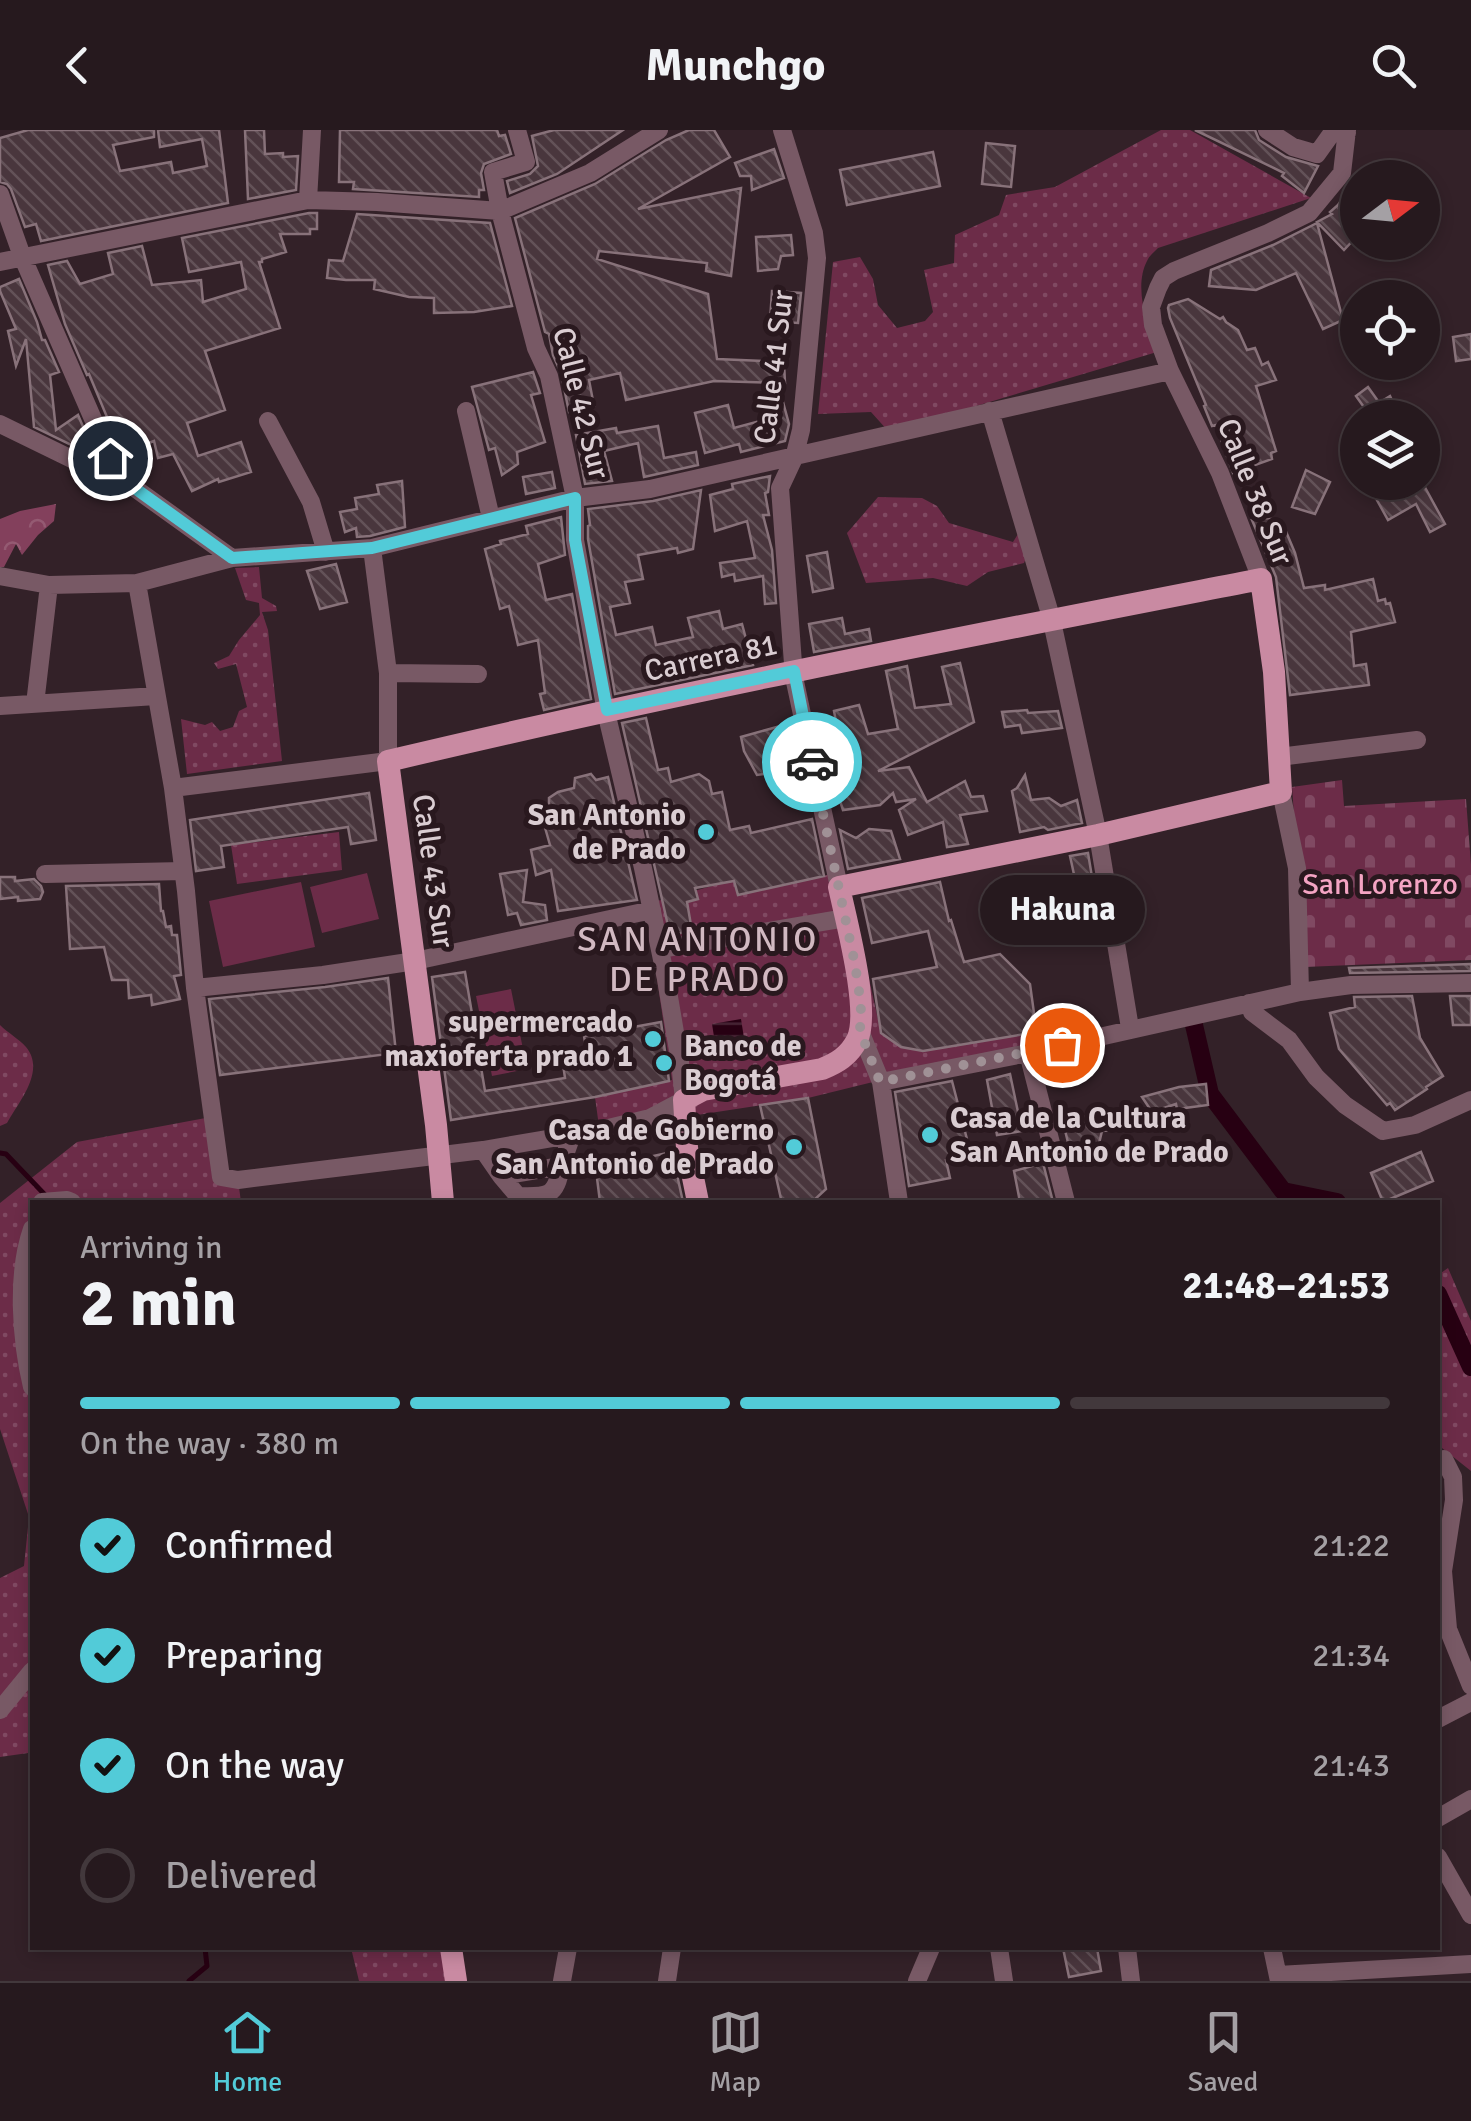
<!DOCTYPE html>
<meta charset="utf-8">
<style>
body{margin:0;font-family:Signika,sans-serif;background:#32262b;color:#f1f3f6;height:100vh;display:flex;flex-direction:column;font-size:38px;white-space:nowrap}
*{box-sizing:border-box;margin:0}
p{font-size:32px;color:#a4a0a4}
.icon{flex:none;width:55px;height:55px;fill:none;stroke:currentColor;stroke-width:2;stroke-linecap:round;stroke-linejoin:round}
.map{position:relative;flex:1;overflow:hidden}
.panel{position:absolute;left:30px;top:1070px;width:1410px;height:750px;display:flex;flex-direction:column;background:#26191e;border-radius:0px;box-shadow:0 5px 15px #0003,0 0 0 2px #42383c}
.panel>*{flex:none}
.needle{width:65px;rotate:74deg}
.buttons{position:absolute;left:1340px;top:30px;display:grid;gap:20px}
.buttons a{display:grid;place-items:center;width:100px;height:100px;border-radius:50%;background:#26191e;box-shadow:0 5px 15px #0003,0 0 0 2px #42383c;font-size:50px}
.pin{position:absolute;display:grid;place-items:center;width:85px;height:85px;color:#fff;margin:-42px;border:5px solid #fff;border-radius:50%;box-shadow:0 2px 10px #0007}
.courier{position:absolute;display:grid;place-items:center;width:100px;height:100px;margin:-50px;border:8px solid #52cbd8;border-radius:50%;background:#fff;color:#222;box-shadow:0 2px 12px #0007}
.bubble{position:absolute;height:70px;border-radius:35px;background:#26191e;box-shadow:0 5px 15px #0003,0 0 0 2px #42383c;font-size:32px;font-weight:700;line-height:70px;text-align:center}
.overview em{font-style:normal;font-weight:700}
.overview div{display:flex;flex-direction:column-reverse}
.overview{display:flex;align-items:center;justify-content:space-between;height:170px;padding:0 50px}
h1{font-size:65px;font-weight:700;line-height:75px}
.bar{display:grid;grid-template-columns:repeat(4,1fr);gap:15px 10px;align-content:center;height:120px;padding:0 50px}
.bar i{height:12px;border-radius:8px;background:#42383c}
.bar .current{background:#52cbd8}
.bar p{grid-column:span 4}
ol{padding:0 50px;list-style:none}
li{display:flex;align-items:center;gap:30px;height:110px}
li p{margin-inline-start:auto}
li .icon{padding:10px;border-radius:50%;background:#52cbd8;color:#111;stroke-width:4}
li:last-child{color:#a4a0a4}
li i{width:55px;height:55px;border:5px solid #42383c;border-radius:50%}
header{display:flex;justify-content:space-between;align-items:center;height:130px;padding:0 50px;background:#26191e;font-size:45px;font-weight:700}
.tab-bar{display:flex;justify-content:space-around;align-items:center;height:140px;border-top:2px solid #42383c;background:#26191e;font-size:28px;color:#a4a0a4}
.tab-bar a{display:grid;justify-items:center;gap:5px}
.tab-bar .current{color:#52cbd8}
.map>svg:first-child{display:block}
.grass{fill:url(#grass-dots)}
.forest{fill:url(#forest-crowns)}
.cemetery{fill:url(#cemetery-stones)}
.garden{fill:#6c2c48}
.water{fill:url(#water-rules)}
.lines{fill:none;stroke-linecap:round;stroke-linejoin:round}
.stream{stroke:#270012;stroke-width:5}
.canal{stroke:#270012;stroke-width:18}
.building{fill:url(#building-back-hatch);stroke:#88727a;stroke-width:2.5}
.minor{stroke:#785965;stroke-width:18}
.major{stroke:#c98aa2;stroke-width:22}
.done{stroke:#a09196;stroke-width:10;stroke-dasharray:0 18}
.route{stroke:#52cbd8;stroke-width:12}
.poi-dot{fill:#52cbd8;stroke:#29181e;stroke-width:4}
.labels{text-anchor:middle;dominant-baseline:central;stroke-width:10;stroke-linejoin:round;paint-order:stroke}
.street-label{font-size:30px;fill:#dacdd2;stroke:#29181e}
.poi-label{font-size:30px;font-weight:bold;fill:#dacdd2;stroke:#29181e;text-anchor:end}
.park-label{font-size:30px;fill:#f4a4c3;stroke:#29181e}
.quarter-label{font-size:35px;letter-spacing:2.5px;fill:#d1b9c1;stroke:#29181e}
</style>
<header><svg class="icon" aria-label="back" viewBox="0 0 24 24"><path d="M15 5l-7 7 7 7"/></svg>Munchgo<svg class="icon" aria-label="search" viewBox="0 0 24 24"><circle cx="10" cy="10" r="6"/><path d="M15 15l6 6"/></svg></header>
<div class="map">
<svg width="1471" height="1851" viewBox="0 0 1471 1851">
<defs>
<pattern id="grass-dots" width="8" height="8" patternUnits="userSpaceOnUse" patternTransform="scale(2.5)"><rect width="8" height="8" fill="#6c2c48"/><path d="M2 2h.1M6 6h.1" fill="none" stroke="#804962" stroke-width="1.8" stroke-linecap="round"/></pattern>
<pattern id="forest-crowns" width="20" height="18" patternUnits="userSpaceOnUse" patternTransform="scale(2.5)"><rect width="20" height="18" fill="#83405c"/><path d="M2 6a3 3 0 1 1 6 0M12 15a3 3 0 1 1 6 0" fill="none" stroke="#945a72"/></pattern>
<pattern id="cemetery-stones" width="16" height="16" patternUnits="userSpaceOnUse" patternTransform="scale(2.5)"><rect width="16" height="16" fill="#6c2c48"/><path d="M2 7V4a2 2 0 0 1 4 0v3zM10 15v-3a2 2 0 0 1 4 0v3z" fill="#804962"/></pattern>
<pattern id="water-rules" width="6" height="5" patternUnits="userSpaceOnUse" patternTransform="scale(2.5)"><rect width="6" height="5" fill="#270012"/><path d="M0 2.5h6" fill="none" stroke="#462434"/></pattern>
<pattern id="building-back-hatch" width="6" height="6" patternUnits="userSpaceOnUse" patternTransform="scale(2.5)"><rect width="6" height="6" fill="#49363d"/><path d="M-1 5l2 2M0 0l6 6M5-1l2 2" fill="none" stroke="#635258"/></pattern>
</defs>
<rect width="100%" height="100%" fill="#332128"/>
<path class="grass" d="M1161,0H1190L1311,68L1158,118C1154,122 1149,126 1147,131C1133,158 1148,197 1157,222L889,302L871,282L818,284L833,132L860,127L873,149L878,175L897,198L925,191L933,182L924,140L954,133L955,105L999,85L1006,65L1055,57Z
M878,367L922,368L937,376L949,393L1013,412L1021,399L1030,418L1024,433L988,442L967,456L933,448L866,453L847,403Z
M259,437L262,468L276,476L277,481L262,482L268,500L282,631L187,644L181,589L205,595L212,592L220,601L233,597L239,581L247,577L236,534L218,539L214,533L229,526L239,510L260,485L259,473L246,470L235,438Z
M339,702L342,740L237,754L231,715Z
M836,743L851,767L881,903L1025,904L1028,923L873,952L808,968L697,985L700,1004L678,1008L669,998H629L600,1004L595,967L672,950L648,788L657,771C683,765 707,756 734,751L739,765Z
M0,895C8,903 19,909 26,917C46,941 19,971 7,993L0,996Z
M211,987L218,1038L238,1050L241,1072H32V1617L28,1623L0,1627V1448L24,1436L29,1387L0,1299V1073L77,1012Z
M1448,1138L1471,1191V1341L1442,1318L1438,1279V1145Z
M351,1818H445L449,1851H359Z"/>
<path class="forest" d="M56,374L54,391L38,405L22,425L16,414L4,437H0V389L20,381Z"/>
<path class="cemetery" d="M1342,650L1344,676L1466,669L1471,735V830L1305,837L1292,657Z"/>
<path class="garden" d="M367,743L379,789L322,803L310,757Z
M301,752L315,817L223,837L209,771Z
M511,859L527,939L492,946L476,866Z"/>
<path class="water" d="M741,889L744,908L715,913L712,894Z"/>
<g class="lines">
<path class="stream" d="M0,1023L6,1024L48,1068
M189,1851L207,1836L205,1818"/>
<path class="canal" d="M1194,895L1210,964L1283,1061L1337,1072
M1438,1164L1471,1237"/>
</g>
<path class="building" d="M28,0H154V7L113,15L120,41L171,32L173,43L207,36L202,9L160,17L158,0H219L228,73L41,111L36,94L25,97L11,59L7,54L0,52V8Z
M245,0H264L265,24L283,23V27L298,26L296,60L248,69Z
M340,0H497L499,6L505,5L511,24L484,34L481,43L484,60H479V67L353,59L354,52H339Z
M554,0H623L557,44L510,63L507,51L530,44L538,36L532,6Z
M689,0H714L730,27L638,79L741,58L731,146L706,141L707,133L599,121L597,129L708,164L717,229L784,232L785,253L714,251L626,270L620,243L589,250L594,276L569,282L561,243L553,225L549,204L545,202L515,88L595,54L666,10Z
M1195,0H1255L1259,10L1286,27L1318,36L1304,63L1282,46L1284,43Z
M986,13L1015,16L1011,57L982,54Z
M774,19L784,48L752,60L751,46H740L735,33Z
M933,22L940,56L847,75L840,40Z
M1358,47V105L1344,120L1317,92L1332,84L1330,82L1338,75Z
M309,83H317V99H310V104H280L286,122L262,129V132H259L280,198L205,221L225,280L187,293L198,326L241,312L251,342L219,352L218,349L192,361L173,324L158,328L154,311L122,323L89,244L87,245L65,194L48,135L67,131L80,154L113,144L108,123L142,116L152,155L201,150L203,172L246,159L241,132L189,142L182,108Z
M357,84L490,93L512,176L474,182L434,183V168L409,167L374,159L375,150H346L327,148L329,130L343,131Z
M1317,93L1343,190L1323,199L1296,143L1256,160L1209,156L1211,140L1273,115Z
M791,105L793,125L781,126L778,139L758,141L756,107Z
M19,149L37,192L42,210H45L59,242L50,245L56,300L78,285L96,327L34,297L26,209L16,236L8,201L16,199L0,161V157Z
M772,161L801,163L798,193L770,191Z
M1188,169L1220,189L1223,187L1226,192L1238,200L1247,220L1255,218L1262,235L1268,232L1276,250L1256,256L1276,321L1271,323L1272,329L1233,343L1216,295L1212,296L1204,276L1206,275L1170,188L1168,178L1169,175Z
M1471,204V229L1456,231L1453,207Z
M533,242L540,263L531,265L545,312L517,322L518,334L502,345L495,318L489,320L472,257Z
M1368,257L1378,271L1366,280L1356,266Z
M780,261L789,294L785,311L741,322L739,314L705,323L695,283L728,275L734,298L764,290L759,267Z
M1390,266L1400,288H1379L1374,276Z
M658,296L664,328L696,322L698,335L644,347L638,313L604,321L612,351L585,354L576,305L616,298L617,303Z
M1306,340L1330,352L1315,384L1292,377Z
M552,342L555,358L526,364L523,347Z
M770,346L768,362L765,363L769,385H763L772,420L776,473L765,474L763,446L735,451L734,444L722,447L720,433L755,428L747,391L715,401L710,365L733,359L732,354Z
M402,351L405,397L370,406L357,407L356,398L345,402L340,382L357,379L355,368L379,364L377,355Z
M1393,352H1422L1445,394L1430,402L1416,374L1388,390L1373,363Z
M701,360L693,419L678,423L677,418L638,425L643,449L625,452L630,473L610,477L616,505L652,497L656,515L693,507L688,488L719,481L723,499L742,494L753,535L615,564L588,409V396L590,395L588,379L653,371Z
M561,387L565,425L538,434L546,470L572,464L591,569L544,580L540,564L545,563L538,510L518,515L509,476L500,479L485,419L501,414L500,411L528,404L526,396Z
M1268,388L1282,392L1295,423L1304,458L1325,455V460L1373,449L1378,471L1385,469L1386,474L1390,473L1395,492L1351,502L1354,536L1366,534L1369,555L1290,565L1276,447L1252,390Z
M827,422L833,458L813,462L807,426Z
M336,434L347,472L320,479L307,441Z
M842,488L845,504L869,499L871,511L814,522L809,494Z
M960,533L974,592L878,641L909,637L927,672L965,651L971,667L983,666L987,681L960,685L968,714L947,717L943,692L908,705L899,680L916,669L896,672L893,663L880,675L843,680L839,668L845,658L836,642L834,625L829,611L849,607L836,592L834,581L859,575L868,604L898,599L886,541L907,536L915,578L951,574L942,537Z
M1027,580L1028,583L1058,581L1062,598L1022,603L1020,595L1005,597L1002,582Z
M646,588L658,640L668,638L671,652L699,644L709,651L712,664L722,662L730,700L749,696L751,703L812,689L824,746L738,765L734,751L695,758L698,769L687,772L692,801L675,804L669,800L622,593Z
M791,593L802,645L781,652L779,642L757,645L744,621L741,607Z
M591,644L596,650L608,647L637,770L558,781L551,740L536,745L531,720L550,715L540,680L549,677V668L558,662L574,658L575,648Z
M1025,645L1031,670L1049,668L1061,676L1077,670L1082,693L1048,700L1044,697L1020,702L1012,661L1017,658Z
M369,663L376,710L351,714L348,697L221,716L224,737L196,741L190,690Z
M869,699L891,701L900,729L848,739L840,700L856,708Z
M1088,723L1096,771L1080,772L1070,726Z
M527,740L523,772L545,775L547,790L521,795L517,783L508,785L500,744Z
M0,747H15V751L34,749L41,756L43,762L40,769L18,771V767L0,769Z
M940,752L949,791L951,790L964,832L1000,824L1030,854L1034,883L1025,904L923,921L901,917L881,903L873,849L937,837L928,801L872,813L862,768Z
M159,754L161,781H163L166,797L171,796L172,805H177L181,845L174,846L180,869L152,875L151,865L129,868L128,850H112L104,817L70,819L66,756Z
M1056,775L1058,789L1028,796L1025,782Z
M1471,834V841L1350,843L1349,838Z
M465,842L485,961L565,948L563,934L588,930L584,906L661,892L669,951L595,967L451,990L432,847Z
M388,848L396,923L220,945L209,869L325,857Z
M1412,866L1420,908L1443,946L1426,957L1427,959L1395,980L1390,973L1387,975L1339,919L1330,883L1355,877L1354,867Z
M1450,866H1471V895H1453Z
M1010,944L1022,1001L997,1005L987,950Z
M952,951L970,1021L946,1030L950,1048L909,1056L895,962Z
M1206,954L1208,975L1177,979L1176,974L1152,982L1142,967L1179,957Z
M808,968L826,1059L812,1072H794L781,1069L760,975Z
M1108,981L1115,1000L1102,1001L1097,1022L1072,1029L1063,992Z
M672,1022L683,1072H600L595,1032L614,1028L616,1034Z
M1421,1022L1433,1051L1383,1072L1371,1043Z
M1043,1033L1053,1072H1020L1014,1041Z
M1063,1818H1097L1101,1841L1069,1847Z"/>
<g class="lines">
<path class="minor" d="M782,0L814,103L817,128L801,300L794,328L780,358L794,547L839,757
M1267,0L1293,17L1317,24L1332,3H1347
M0,64L22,126L110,328L129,354L232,428
M308,70L312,0
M0,132L308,70L377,72L500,81L590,43L659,0
M466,281L491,388
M990,281L1051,487L1098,705L1130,898
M268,291L311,372L326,422
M0,294L88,337L127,353
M0,446L49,455L137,453L232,428L372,418L575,368L650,359L1170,241
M1261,449L1220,343L1170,241L1153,195L1151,177L1158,158L1163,148L1174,141L1268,103L1309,83L1342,43L1347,0
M137,453L173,658L186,761L195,858L221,1047L238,1050L483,1020L600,1000L650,988L684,970L680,932L666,849L643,738L606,582L575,410V368L549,246L536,218L500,81L493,42L526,32L517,0
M388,543L478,544
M35,574L49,455
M0,576L156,566
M1279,627L1417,610
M173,658L388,631V543L372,418
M1281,662L1297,738L1300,862
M45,744L183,741
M660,819L846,788
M195,858L323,845L415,831L652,780
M1249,873L1252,882L1289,910L1316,947L1345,975L1383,1001L1415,995L1471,970
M860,901L881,952L899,1072
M1028,923L1066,1072
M881,952L1028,923L1300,862L1351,855L1471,853
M483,1020L501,1046L561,1036L572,1005
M501,1046L518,1066C548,1067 556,1067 561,1036
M42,1072L67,1070L72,1072
M32,1099C16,1144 21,1211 32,1257
M1444,1329L1453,1347L1454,1370L1443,1441L1448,1499L1471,1556
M0,1580L32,1541
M1438,1589L1471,1572
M1438,1688L1471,1669
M1438,1727L1471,1785
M999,1818L1004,1851
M1127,1818L1131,1851
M1272,1818L1279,1851
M1278,1845L1471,1834
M562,1851L568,1818
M667,1851L672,1818
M917,1851L931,1818"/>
<path class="major" d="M443,1072L436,995L388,631C677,562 969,506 1261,449L1274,542L1281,662L1098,705L839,757C846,790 871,882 857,910C849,926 837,933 822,939L703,960L684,970L687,1018L698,1072
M451,1818L456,1851"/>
</g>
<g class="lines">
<path class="done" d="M812,632L855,834L861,875L860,901L880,952L1062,915"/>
<path class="route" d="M110,328L129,354L232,428L372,418L575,368V410L607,580L794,541L812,632"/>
</g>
<g class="poi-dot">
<circle cx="706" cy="702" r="10"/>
<circle cx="653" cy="909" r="10"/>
<circle cx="664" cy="933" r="10"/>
<circle cx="930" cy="1005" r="10"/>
<circle cx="794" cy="1017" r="10"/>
</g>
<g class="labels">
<g class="street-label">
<text transform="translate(774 237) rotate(-83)">Calle 41 Sur</text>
<text transform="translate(581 273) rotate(76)">Calle 42 Sur</text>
<text transform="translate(1255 362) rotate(68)">Calle 38 Sur</text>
<text transform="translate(711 528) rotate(-12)">Carrera 81</text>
<text transform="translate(433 741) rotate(82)">Calle 43 Sur</text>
</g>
<g class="poi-label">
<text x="686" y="685">San Antonio<tspan x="686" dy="34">de Prado</tspan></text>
<text x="633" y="892">supermercado<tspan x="633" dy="34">maxioferta prado 1</tspan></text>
<text x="684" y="916" text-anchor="start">Banco de<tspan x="684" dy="34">Bogotá</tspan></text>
<text x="950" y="988" text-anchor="start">Casa de la Cultura<tspan x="950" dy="34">San Antonio de Prado</tspan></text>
<text x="774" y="1000">Casa de Gobierno<tspan x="774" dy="34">San Antonio de Prado</tspan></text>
</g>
<g class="park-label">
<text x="1380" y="754">San Lorenzo</text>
</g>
<g class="quarter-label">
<text x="698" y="809">SAN ANTONIO<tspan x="698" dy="40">DE PRADO</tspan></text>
</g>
</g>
</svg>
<div class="buttons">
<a><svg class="needle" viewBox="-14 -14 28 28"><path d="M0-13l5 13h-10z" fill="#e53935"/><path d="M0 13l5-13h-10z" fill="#a4a0a4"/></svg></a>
<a><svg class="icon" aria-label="locate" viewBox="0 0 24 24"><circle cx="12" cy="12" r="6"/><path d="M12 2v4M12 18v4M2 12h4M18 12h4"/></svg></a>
<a><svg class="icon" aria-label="layers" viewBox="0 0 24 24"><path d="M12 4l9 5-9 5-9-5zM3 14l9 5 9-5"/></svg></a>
</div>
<div class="pin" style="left:1062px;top:915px;background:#ea580c"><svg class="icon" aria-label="bag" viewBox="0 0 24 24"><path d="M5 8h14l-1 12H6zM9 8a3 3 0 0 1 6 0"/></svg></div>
<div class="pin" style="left:110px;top:328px;background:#1f2937"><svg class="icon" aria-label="home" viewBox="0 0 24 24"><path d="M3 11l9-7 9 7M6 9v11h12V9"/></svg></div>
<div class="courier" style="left:812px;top:632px"><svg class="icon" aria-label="car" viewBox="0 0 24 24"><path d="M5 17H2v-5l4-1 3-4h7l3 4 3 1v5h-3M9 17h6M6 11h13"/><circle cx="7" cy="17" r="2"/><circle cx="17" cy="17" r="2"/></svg></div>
<div class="bubble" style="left:980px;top:745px;width:165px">Hakuna</div>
<section class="panel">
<div class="overview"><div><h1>2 min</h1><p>Arriving in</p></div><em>21:48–21:53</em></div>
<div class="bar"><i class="current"></i><i class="current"></i><i class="current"></i><i></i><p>On the way · 380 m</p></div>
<ol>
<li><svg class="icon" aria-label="check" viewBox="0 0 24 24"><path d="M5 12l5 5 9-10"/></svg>Confirmed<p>21:22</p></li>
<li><svg class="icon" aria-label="check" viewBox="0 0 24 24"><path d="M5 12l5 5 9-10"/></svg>Preparing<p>21:34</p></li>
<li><svg class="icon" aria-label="check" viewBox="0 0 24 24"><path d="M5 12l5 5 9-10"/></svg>On the way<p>21:43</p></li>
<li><i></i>Delivered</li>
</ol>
</section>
</div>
<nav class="tab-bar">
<a class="current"><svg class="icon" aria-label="home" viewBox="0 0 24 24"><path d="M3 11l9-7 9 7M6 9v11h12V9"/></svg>Home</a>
<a><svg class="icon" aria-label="map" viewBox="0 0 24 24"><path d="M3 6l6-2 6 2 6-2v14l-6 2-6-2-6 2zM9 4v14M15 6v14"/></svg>Map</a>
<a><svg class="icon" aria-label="saved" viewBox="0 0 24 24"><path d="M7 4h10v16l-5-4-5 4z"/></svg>Saved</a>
</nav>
